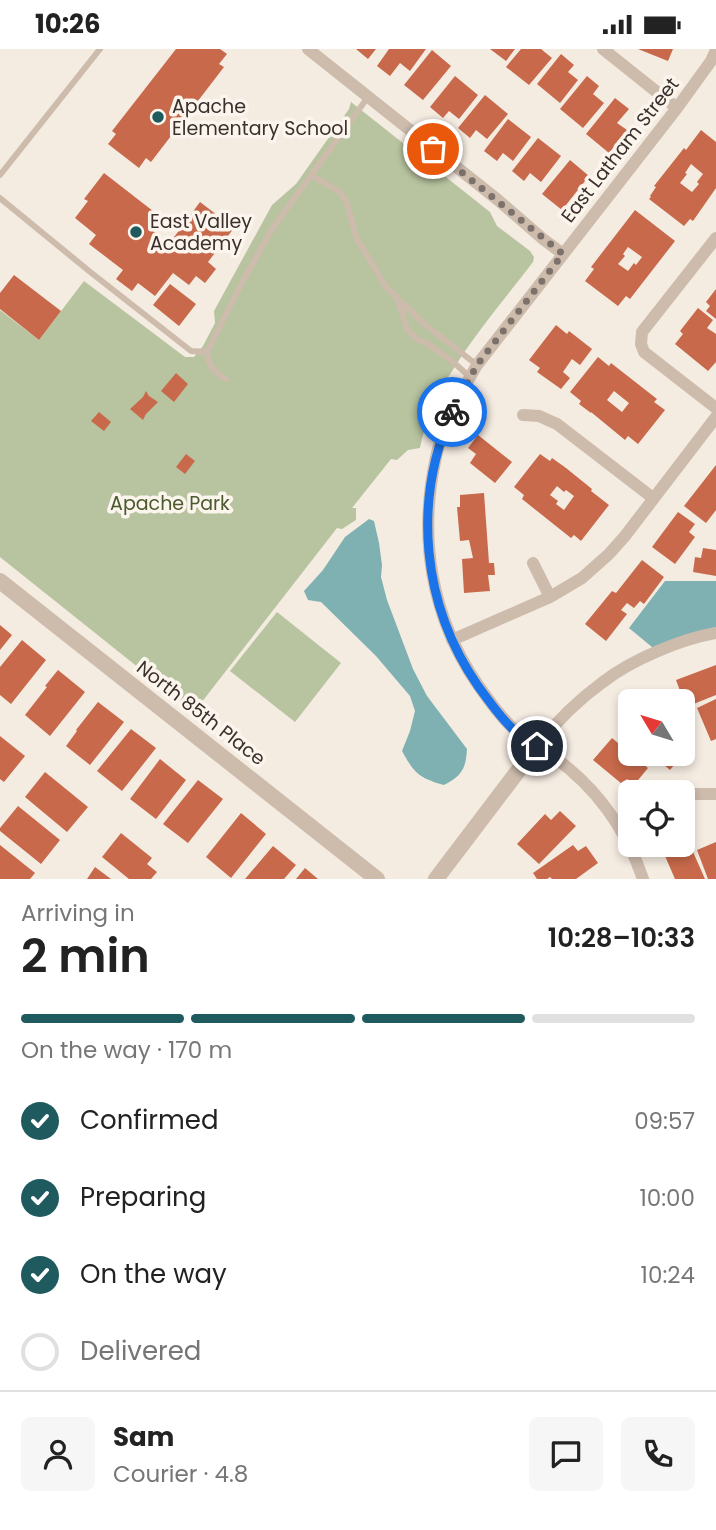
<!DOCTYPE html>
<meta charset="utf-8">
<style>
body{margin:0;font-family:Poppins,sans-serif;background:#f6f6f6;color:#222;height:100vh;display:flex;flex-direction:column;font-size:26px;white-space:nowrap}
*{box-sizing:border-box;margin:0}
p{font-size:23px;color:#767676}
.icon{flex:none;width:38px;height:38px;fill:none;stroke:currentColor;stroke-width:2;stroke-linecap:round;stroke-linejoin:round}
.map{position:relative;height:830px;overflow:hidden}
.details{display:flex;flex-direction:column;background:#fff;flex:1}
.details>*{flex:none}
.needle{width:46px;rotate:308deg}
.controls{position:absolute;left:618px;top:640px;display:grid;gap:14px}
.controls a{display:grid;place-items:center;width:77px;height:77px;border-radius:10px;background:#fff;box-shadow:0 4px 10px #0003;font-size:35px}
.pin{position:absolute;display:grid;place-items:center;width:60px;height:60px;color:#fff;margin:-30px;border:4px solid #fff;border-radius:50%;box-shadow:0 2px 7px #0007}
.courier{position:absolute;display:grid;place-items:center;width:70px;height:70px;margin:-35px;border:5px solid #1a73e8;border-radius:50%;background:#fff;color:#222;box-shadow:0 2px 9px #0007}
.summary em{font-style:normal;font-weight:600}
.summary div{display:flex;flex-direction:column-reverse}
.summary{display:flex;align-items:center;justify-content:space-between;height:119px;padding:0 21px}
h1{font-size:46px;font-weight:600;line-height:52px}
.bar{display:grid;grid-template-columns:repeat(4,1fr);gap:10px 7px;align-content:center;height:84px;padding:0 21px}
.bar i{height:9px;border-radius:5px;background:#e0e0e0}
.bar .current{background:#1f5a5e}
.bar p{grid-column:span 4}
.line{display:flex;align-items:center;gap:18px;padding:0 21px;border-top:2px solid #e0e0e0}
.line div{flex:1}
.round{display:grid;place-items:center;flex:none;width:74px;height:74px;border-radius:10px;background:#f6f6f6}
ol{padding:0 21px;list-style:none}
li{display:flex;align-items:center;gap:21px;height:77px}
li p{margin-inline-start:auto}
li .icon{padding:7px;border-radius:50%;background:#1f5a5e;color:#fff;stroke-width:4}
li:last-child{color:#767676}
li i{width:38px;height:38px;border:4px solid #e0e0e0;border-radius:50%}
.status{display:flex;justify-content:space-between;align-items:center;height:49px;padding:0 35px;background:#fff;direction:ltr}
.status svg{height:19px;fill:currentColor}
.map>svg:first-child{display:block}
.green{fill:#b8c4a0}
.water{fill:#7fb0b2}
.building{fill:#c8694b;fill-rule:evenodd}
.lines{fill:none;stroke-linecap:round;stroke-linejoin:round}
.service{stroke:#cdbbac;stroke-width:6}
.minor{stroke:#cdbbac;stroke-width:12}
.tertiary{stroke:#cdbbac;stroke-width:16}
.done{stroke:#7c716b;stroke-width:7;stroke-dasharray:0 12.6}
.route{stroke:#1a73e8;stroke-width:9}
.poi-dot{fill:#1f5a5e;stroke:#fbf5ee;stroke-width:2.5}
.labels{text-anchor:middle;dominant-baseline:central;stroke-width:7;stroke-linejoin:round;paint-order:stroke}
.poi-label{font-size:19px;fill:#3b302b;stroke:#fbf5ee;text-anchor:start}
.street-label{font-size:19px;fill:#3b302b;stroke:#fbf5ee}
.park-label{font-size:19px;fill:#4a5a2e;stroke:#fbf5ee}
</style>
<div class="status"><b>10:26</b><svg viewBox="0 0 49 12"><path d="M0 12V9h3v3zM5 12V6h3v6zM10 12V3h3v9zM15 12V0h3v12zM26 1h20v11H26zM47 4h2v5h-2z"/></svg></div>
<div class="map">
<svg width="716" height="830" viewBox="0 0 716 830">
<rect width="100%" height="100%" fill="#f4ebe1"/>
<path class="green" d="M351,53L490,163L497,177L530,202L534,208L533,213C492,267 433,331 420,399L408,401L397,411L391,410L352,459H356V471L342,480L337,479L194,663L0,508V261L39,291L84,232L185,308H194L203,297L215,274L214,262L272,156L296,135L349,60Z
M277,563L341,614L295,673L230,622Z"/>
<path class="water" d="M369,470L374,472L379,494L382,516L381,528L387,551L413,620L427,647L467,700C466,719 462,727 444,736C419,729 414,724 402,702L410,682L415,662L410,647L376,607L321,553L308,551L304,542L323,521L345,488Z
M665,532H716V584L658,603L629,579Z"/>
<path class="building" d="M176,0H220L227,5L219,15L224,18L151,113L146,109L139,119L108,95L116,85L112,82Z
M356,0H376L368,10Z
M389,0H426L410,22L400,14L390,27L377,17Z
M490,0H515L506,12Z
M521,0H541L552,9L529,36L506,18Z
M638,0H673L668,12Z
M432,1L451,17L423,51L404,36Z
M561,5L574,16L568,23L578,31L560,54L537,35Z
M455,27L478,46L459,70L449,62L443,69L430,58Z
M587,27L599,37L593,45L604,54L583,79L560,60Z
M485,46L508,65L487,90L476,81L470,89L458,79Z
M615,49L629,60L617,74L627,81L609,104L586,85Z
M508,70L531,88L513,112L503,104L497,112L484,102Z
M701,81L716,93V139L693,172L690,170L684,177L649,150L651,148L650,147L656,138L654,137L684,99L686,101ZM691,115L703,125L697,133L699,135L692,143L680,134L687,125L685,124Z
M538,89L561,107L541,133L530,124L524,132L512,122Z
M570,111L589,127L562,161L542,145Z
M104,124L162,169L153,182L169,195L200,153L234,179L208,213L216,220L205,234L196,227L189,236L173,224L155,247L138,234L132,242L116,230L123,221L89,195L96,186L75,169L88,152L84,150Z
M635,161L675,192L630,250L626,247L618,257L585,232L594,220L591,218ZM628,198L642,208L636,216L634,214L628,222L618,215L625,207L623,205Z
M14,226L61,262L39,291L0,260V244Z
M170,235L196,255L179,277L153,256Z
M716,240V270L706,262L710,257L706,253Z
M698,259L713,271L707,279L716,285V313L708,322L675,295L683,285L680,282Z
M556,276L567,285L569,282L592,300L580,316L572,310L563,323L570,329L561,340L537,323L540,319L529,311Z
M598,308L609,317L611,314L657,350L654,353L665,361L638,395L628,387L625,391L591,363V364L579,355L581,352L570,343ZM614,342L629,354L622,363L607,351Z
M176,324L188,335L174,353L161,342Z
M146,342L149,347L158,353L146,365L143,371L130,360L143,348Z
M99,363L111,373L104,382L91,372Z
M478,386L512,413L495,434L470,414L476,405L468,399Z
M186,405L195,412L185,425L176,418Z
M540,405L550,412L552,409L566,419L592,440L591,442L609,456L581,492L574,486L571,489L522,450L524,446L514,438ZM557,437L564,443L566,441L574,447L564,461L556,455L558,452L550,446Z
M716,416V461L706,474L684,457Z
M484,444L489,514H494L495,526H488L490,542L464,544L462,510L473,509L469,491L460,492L457,458H460V446Z
M678,463L695,475L689,483L695,488L675,515L652,498Z
M703,499L716,501V527L693,523L695,508L701,509Z
M642,511L664,528L644,555L640,552L634,559L627,554L621,561L627,565L606,592L585,575L612,542L616,544Z
M0,576L12,586L0,601Z
M22,591L46,611L11,655L0,646V618Z
M716,616V646L686,658L676,631Z
M58,621L85,643L50,687L25,666L47,638L45,637Z
M716,650V690L711,692L697,659Z
M98,653L124,673L90,716L66,697L77,682L76,681Z
M131,680L156,699L122,742L97,722Z
M0,687L25,707L4,733L0,730Z
M612,689L648,719L634,736L627,730L622,735L593,711Z
M682,694L692,702L683,713L679,710L670,721L651,705H682Z
M160,710L186,731L156,770L130,750Z
M45,723L88,758L67,783L25,748Z
M198,731L223,750L188,794L163,775Z
M18,757L60,791L41,815L0,782V779Z
M560,762L576,777L539,815L517,795L545,765L551,771Z
M241,764L266,785L231,829L206,808Z
M682,778L705,830H675L665,807L677,802L674,796H682Z
M121,784L152,809L147,815L157,823L151,830H129L102,808Z
M716,793V830H708L697,801Z
M0,796L35,824L30,830H0Z
M573,796L578,802L586,797L598,814L576,830H552L550,828L547,830H537L533,824Z
M273,797L296,816L284,830H245Z
M95,818L111,830H87Z
M305,819L318,830H296Z"/>
<g class="lines">
<path class="service" d="M0,126L100,0
M311,126L340,143L346,152L357,190L386,238L422,273L477,316
M0,149L89,222L191,302L207,303
M397,249L407,280L418,291L428,295L452,312L470,328
M226,330C215,324 208,317 207,303L243,232L272,180L368,48"/>
<path class="minor" d="M308,0L498,151L543,190L563,205
M603,0L677,59
M716,189L642,283L641,295L644,303L716,359
M523,366L539,367L557,375L653,449
M533,514L550,548
M452,591L550,548L582,529L609,505L625,487L716,368
M537,697C556,673 578,651 603,633C631,611 681,590 716,584
M682,747L695,745H716
M643,830C626,780 597,739 554,708C541,699 526,692 515,681C500,668 489,651 478,636C431,568 418,489 436,408C443,375 460,345 477,316L677,59L711,12L716,1"/>
<path class="tertiary" d="M0,532L377,830
M436,830L537,697"/>
</g>
<g class="lines">
<path class="done" d="M433,100L563,205L477,316L452,363"/>
<path class="route" d="M452,363C412,453 422,556 478,637C489,652 501,670 515,682C522,688 530,692 537,697"/>
</g>
<g class="poi-dot">
<circle cx="158" cy="68" r="7"/>
<circle cx="136" cy="183" r="7"/>
</g>
<g class="labels">
<g class="poi-label">
<text x="172" y="57">Apache<tspan x="172" dy="22">Elementary School</tspan></text>
<text x="150" y="172">East Valley<tspan x="150" dy="22">Academy</tspan></text>
</g>
<g class="street-label">
<text transform="translate(620 101) rotate(-52)">East Latham Street</text>
<text transform="translate(201 664) rotate(38)">North 85th Place</text>
</g>
<g class="park-label">
<text x="170" y="454">Apache Park</text>
</g>
</g>
</svg>
<div class="controls">
<a><svg class="needle" viewBox="-14 -14 28 28"><path d="M0-13l5 13h-10z" fill="#e53935"/><path d="M0 13l5-13h-10z" fill="#767676"/></svg></a>
<a><svg class="icon" aria-label="locate" viewBox="0 0 24 24"><circle cx="12" cy="12" r="6"/><path d="M12 2v4M12 18v4M2 12h4M18 12h4"/></svg></a>
</div>
<div class="pin" style="left:433px;top:100px;background:#ea580c"><svg class="icon" aria-label="bag" viewBox="0 0 24 24"><path d="M5 8h14l-1 12H6zM9 8a3 3 0 0 1 6 0"/></svg></div>
<div class="pin" style="left:537px;top:697px;background:#1f2937"><svg class="icon" aria-label="home" viewBox="0 0 24 24"><path d="M3 11l9-7 9 7M6 9v11h12V9"/></svg></div>
<div class="courier" style="left:452px;top:363px"><svg class="icon" aria-label="bike" viewBox="0 0 24 24"><circle cx="6" cy="16" r="4"/><circle cx="18" cy="16" r="4"/><path d="M6 16l4-8h5l3 8M10 8l3 8H6M13 5h3"/></svg></div>
</div>
<section class="details">
<div class="summary"><div><h1>2 min</h1><p>Arriving in</p></div><em>10:28–10:33</em></div>
<div class="bar"><i class="current"></i><i class="current"></i><i class="current"></i><i></i><p>On the way · 170 m</p></div>
<ol>
<li><svg class="icon" aria-label="check" viewBox="0 0 24 24"><path d="M5 12l5 5 9-10"/></svg>Confirmed<p>09:57</p></li>
<li><svg class="icon" aria-label="check" viewBox="0 0 24 24"><path d="M5 12l5 5 9-10"/></svg>Preparing<p>10:00</p></li>
<li><svg class="icon" aria-label="check" viewBox="0 0 24 24"><path d="M5 12l5 5 9-10"/></svg>On the way<p>10:24</p></li>
<li><i></i>Delivered</li>
</ol>
<div class="line" style="height:126px"><a class="round"><svg class="icon" aria-label="person" viewBox="0 0 24 24"><circle cx="12" cy="8" r="4"/><path d="M4 21q1-7 8-7t8 7"/></svg></a><div><b>Sam</b><p>Courier · 4.8</p></div><a class="round"><svg class="icon" aria-label="chat" viewBox="0 0 24 24"><path d="M4 5h16v11H9l-5 4z"/></svg></a><a class="round"><svg class="icon" aria-label="phone" viewBox="0 0 24 24"><path d="M5 4h4l2 5-3 2q2 4 5 5l2-3 5 2v4C11 20 4 13 5 4z"/></svg></a></div>
</section>
